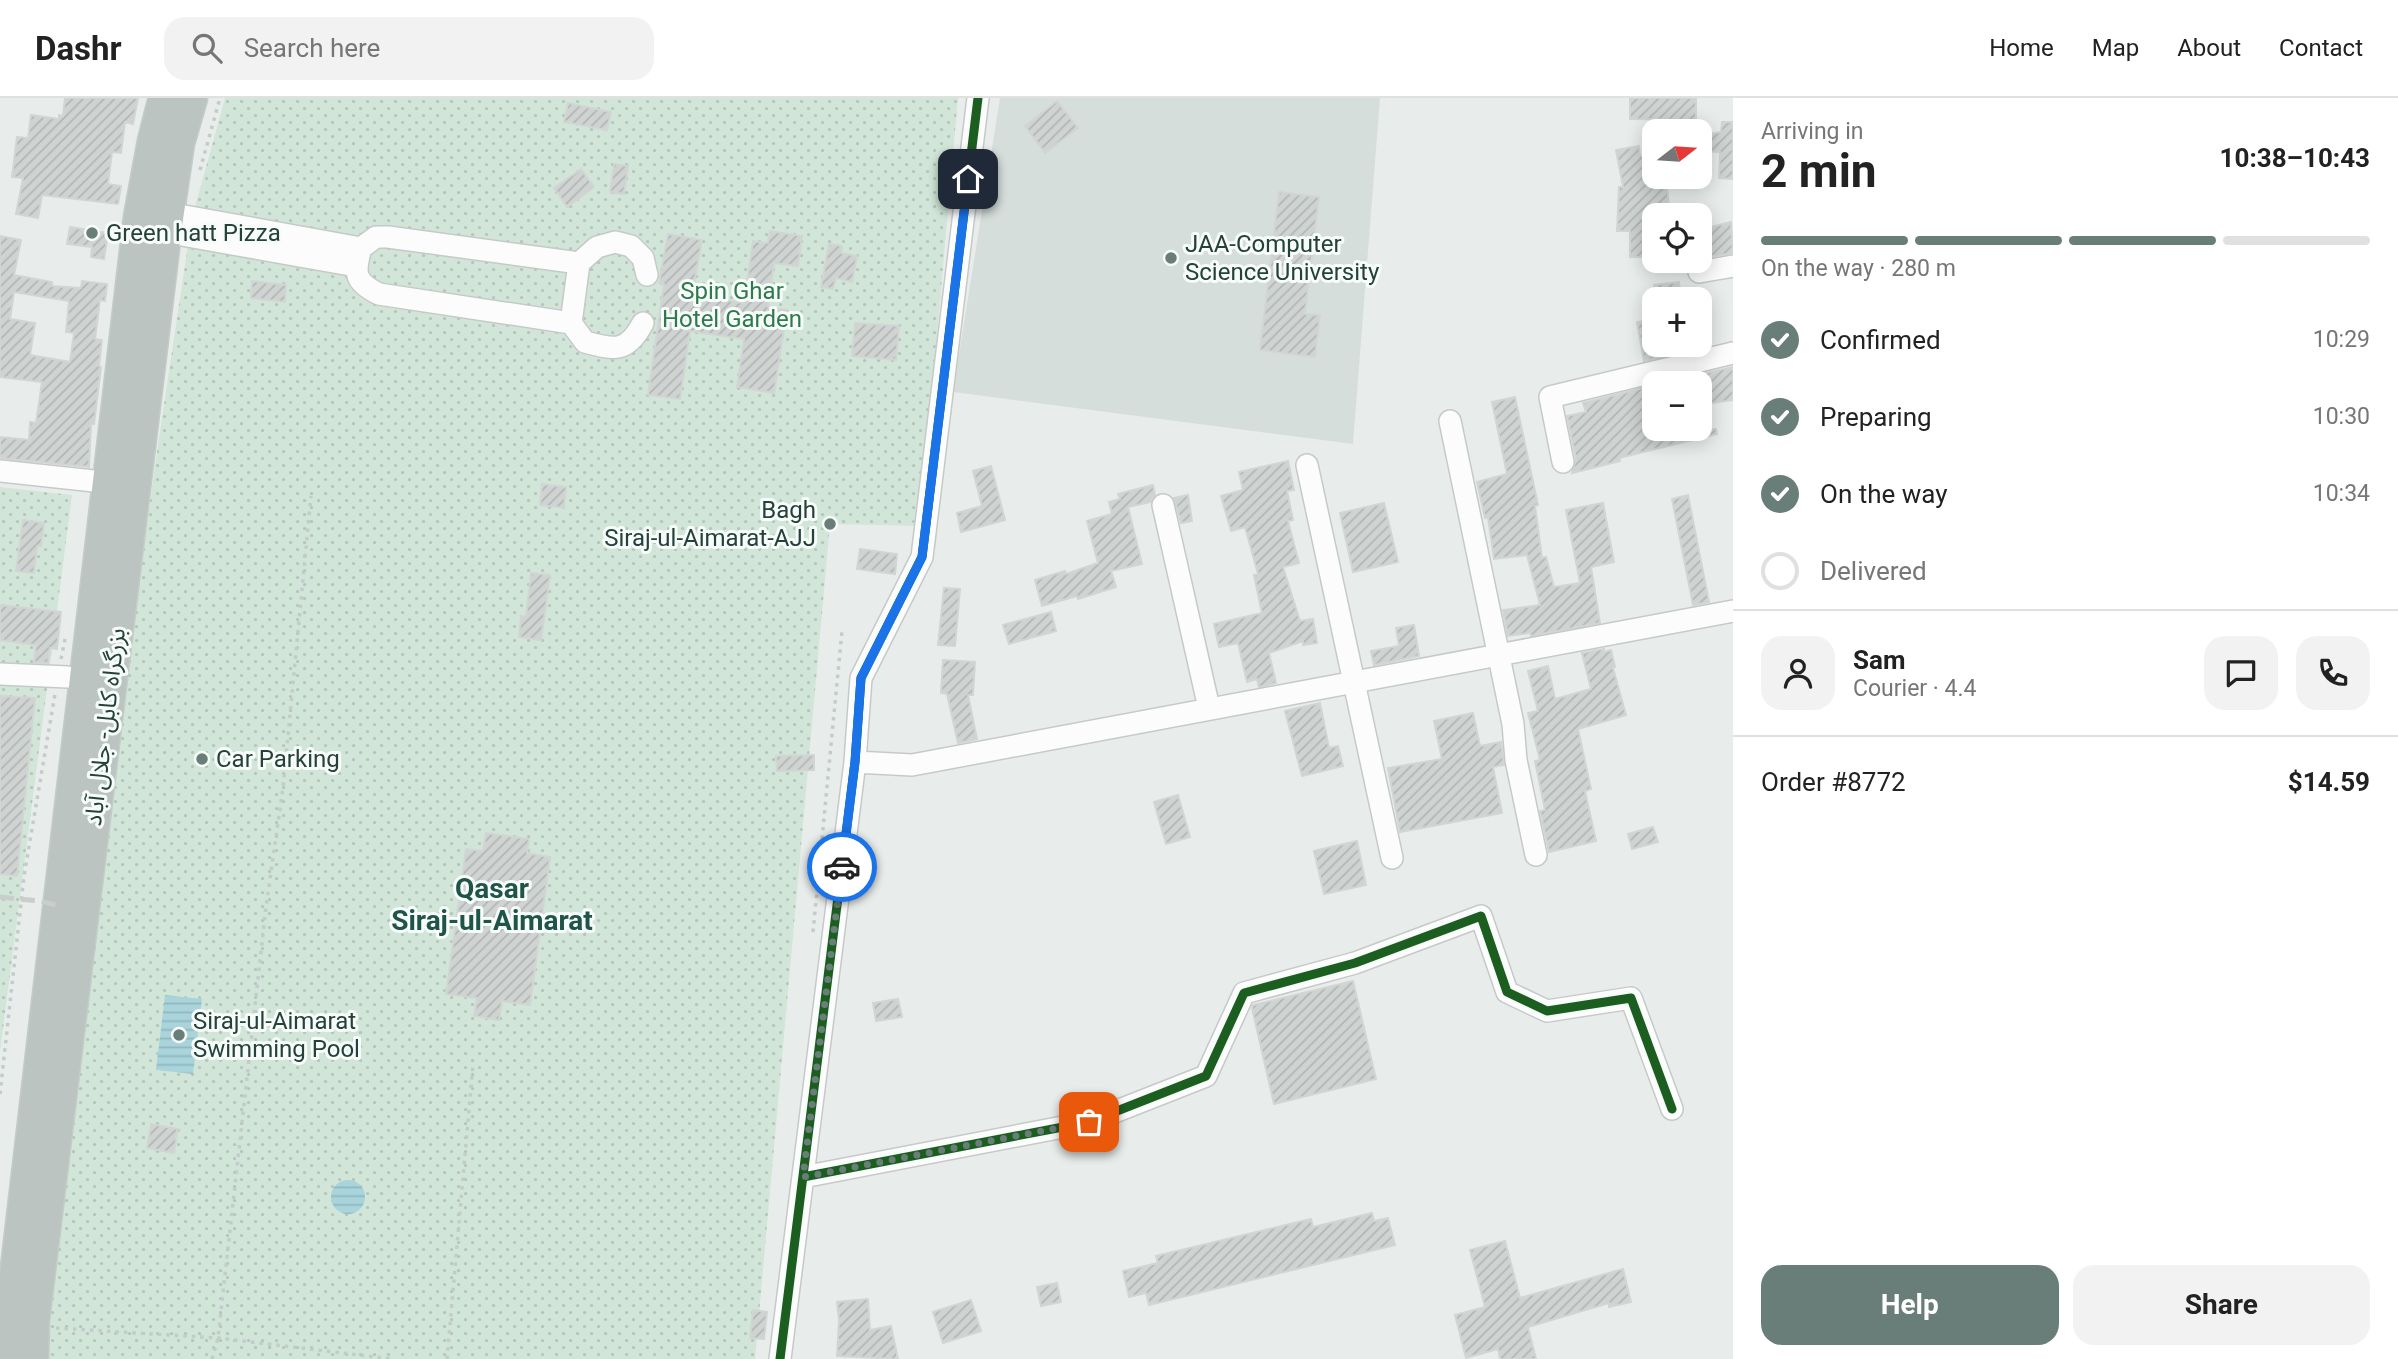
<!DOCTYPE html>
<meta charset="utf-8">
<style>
body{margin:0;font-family:Roboto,"Noto Sans Arabic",sans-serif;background:#f2f2f2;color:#222;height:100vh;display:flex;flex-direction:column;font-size:26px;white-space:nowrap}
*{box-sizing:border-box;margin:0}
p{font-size:23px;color:#767676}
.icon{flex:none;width:38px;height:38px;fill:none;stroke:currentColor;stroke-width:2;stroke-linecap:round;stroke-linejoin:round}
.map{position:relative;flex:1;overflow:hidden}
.sheet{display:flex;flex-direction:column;background:#fff;width:665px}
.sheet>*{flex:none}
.needle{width:46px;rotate:73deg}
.buttons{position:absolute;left:1642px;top:21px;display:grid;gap:14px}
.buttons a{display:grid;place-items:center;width:70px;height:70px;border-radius:14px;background:#fff;box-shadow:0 4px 18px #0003;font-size:35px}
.pin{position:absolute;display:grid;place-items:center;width:60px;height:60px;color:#fff;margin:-30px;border-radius:14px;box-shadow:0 4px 10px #0006}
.courier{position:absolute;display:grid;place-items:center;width:70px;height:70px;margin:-35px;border:5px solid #1a73e8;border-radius:50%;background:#fff;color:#222;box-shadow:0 2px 9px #0007}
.summary em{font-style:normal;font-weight:700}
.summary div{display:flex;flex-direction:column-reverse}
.summary{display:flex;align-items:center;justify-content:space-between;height:119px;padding:0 28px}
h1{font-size:46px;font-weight:700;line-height:52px}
.bar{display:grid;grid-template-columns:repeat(4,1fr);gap:10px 7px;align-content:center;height:84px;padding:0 28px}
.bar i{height:9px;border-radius:5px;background:#e0e0e0}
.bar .on{background:#697e78}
.bar p{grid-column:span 4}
.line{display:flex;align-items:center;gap:18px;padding:0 28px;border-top:2px solid #e0e0e0}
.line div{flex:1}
.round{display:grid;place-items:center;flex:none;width:74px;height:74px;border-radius:21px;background:#f2f2f2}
ol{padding:0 28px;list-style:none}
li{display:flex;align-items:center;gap:21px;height:77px}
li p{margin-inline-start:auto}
li .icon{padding:7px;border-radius:50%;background:#697e78;color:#fff;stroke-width:4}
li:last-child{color:#767676}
li i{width:38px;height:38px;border:4px solid #e0e0e0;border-radius:50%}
.cta{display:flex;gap:14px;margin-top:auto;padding:14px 28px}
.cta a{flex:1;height:80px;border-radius:21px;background:#697e78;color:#fff;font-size:28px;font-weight:700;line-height:80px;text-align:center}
.cta a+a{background:#f2f2f2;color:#222}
header{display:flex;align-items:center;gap:42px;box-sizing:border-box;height:98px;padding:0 35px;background:#fff;border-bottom:2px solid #e0e0e0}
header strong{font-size:33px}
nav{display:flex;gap:38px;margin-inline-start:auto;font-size:24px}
.search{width:490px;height:63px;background:#f2f2f2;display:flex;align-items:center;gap:18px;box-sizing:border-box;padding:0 24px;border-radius:21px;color:#767676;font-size:26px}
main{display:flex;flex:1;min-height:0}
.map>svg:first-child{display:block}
.built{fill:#d6dedb}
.park{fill:url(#park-dots)}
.water{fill:url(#water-rules)}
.building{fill:url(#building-hatch);stroke:#d1d6d4;stroke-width:2;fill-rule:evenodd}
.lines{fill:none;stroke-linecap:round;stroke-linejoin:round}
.minor-casing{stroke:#c5cac8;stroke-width:24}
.highway-casing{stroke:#c3ccc9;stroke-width:35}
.path{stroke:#c3ccca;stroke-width:3.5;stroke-dasharray:3.5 5;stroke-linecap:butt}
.minor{stroke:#fcfcfc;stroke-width:21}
.highway{stroke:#bcc4c2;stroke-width:32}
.rail{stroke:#c9cdcc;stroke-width:5;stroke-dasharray:14 7;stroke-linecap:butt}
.cycleway-casing{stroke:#f7fbf9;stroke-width:13}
.cycleway{stroke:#1b5e20;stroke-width:9}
.done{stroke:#697e78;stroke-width:7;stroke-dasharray:0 12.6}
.route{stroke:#1a73e8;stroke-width:9}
.poi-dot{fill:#697e78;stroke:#f7fbf9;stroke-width:2.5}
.labels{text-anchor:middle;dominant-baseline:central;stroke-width:6;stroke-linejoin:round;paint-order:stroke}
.poi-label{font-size:24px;fill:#24423a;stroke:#f7fbf9;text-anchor:start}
.park-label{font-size:24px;fill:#2d7a4b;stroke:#f7fbf9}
.street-label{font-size:24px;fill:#24423a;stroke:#f7fbf9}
.quarter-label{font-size:28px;font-weight:bold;fill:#1f5548;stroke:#f7fbf9}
</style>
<header>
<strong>Dashr</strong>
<div class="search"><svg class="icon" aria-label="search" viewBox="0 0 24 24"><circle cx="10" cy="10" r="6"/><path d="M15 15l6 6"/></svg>Search here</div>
<nav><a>Home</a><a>Map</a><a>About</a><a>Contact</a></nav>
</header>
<main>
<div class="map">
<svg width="1733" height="1261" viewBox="0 0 1733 1261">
<defs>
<pattern id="park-dots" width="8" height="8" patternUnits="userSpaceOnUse" patternTransform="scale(1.75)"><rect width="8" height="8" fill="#d1e6d8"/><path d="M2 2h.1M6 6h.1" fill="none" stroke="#b3c6ba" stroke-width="1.8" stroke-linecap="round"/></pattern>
<pattern id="water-rules" width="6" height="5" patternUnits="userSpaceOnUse" patternTransform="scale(1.75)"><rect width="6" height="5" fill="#a9d4db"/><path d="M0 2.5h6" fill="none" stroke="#91b7bd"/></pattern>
<pattern id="building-hatch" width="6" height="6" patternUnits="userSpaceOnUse" patternTransform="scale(1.75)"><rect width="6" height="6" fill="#cfd4d2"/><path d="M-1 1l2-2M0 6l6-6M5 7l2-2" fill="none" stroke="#b2b7b5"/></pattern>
</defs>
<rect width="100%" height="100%" fill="#e8edeb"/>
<path class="built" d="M1000,0H1380L1353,346L953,294Z"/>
<path class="park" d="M225,0H958L920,428L830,426L755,1261H47L44,1208L72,973L157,353L192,120Z
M0,389L72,397L0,954Z"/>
<path class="water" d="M165,897L202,901L193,976L156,972Z
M331 1099a17 17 0 1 1 34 0a17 17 0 1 1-34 0Z"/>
<path class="building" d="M65,0H138L133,26L125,24L121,55L112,54L108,86L121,88L118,106L42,97L38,120L16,116L23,80L12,79L17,39L28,40L31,17L59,21V17L63,18Z
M1630,0H1696V22L1630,21Z
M1057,3L1078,30L1045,55L1025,28Z
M568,5L611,14L607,32L564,24Z
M1722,24H1733V81L1719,80L1720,54L1699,53V38L1721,34Z
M1639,48L1640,58L1650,56L1656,90H1667L1670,117H1654V159H1630V133H1617L1619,89H1623L1616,52Z
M614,66L628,68L624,96L610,94Z
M581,71L594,89L567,109L554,90Z
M1279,94L1319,99L1305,216L1320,217L1315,259L1260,252Z
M1731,124L1733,155L1699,160V132Z
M70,129L108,135L104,161L91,159L92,149L67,146Z
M770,133L802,138L798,168L774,165L768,209L787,212L774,295L737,289L744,241L690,233L680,301L648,297L664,186L659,185L668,136L702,142L692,197L744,205L753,143L768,145Z
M0,138L21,142L14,177L52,184V188L81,190L82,183L107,186L105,203L100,202L95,241L102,242L99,268L101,269L94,326H91L89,369L0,360V339L29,342L30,324L36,325L42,284L0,279ZM14,194L69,203L66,234L74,235L70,264L30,257L35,225L10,221Z
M829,146L842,148L841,155L857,158L852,184L836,180L833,191L821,189Z
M252,183L286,187L285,204L251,200Z
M1679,184L1681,201H1655L1654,187Z
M1654,221V247H1681L1682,254L1644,263L1637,224Z
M855,225L899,228L896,262L852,258Z
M1733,269V302L1705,306L1697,277Z
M1643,290L1647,307L1654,306V331H1716L1717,336L1619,360L1620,363L1572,375L1576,361L1567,318L1586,314L1583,305Z
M1515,299L1538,407L1535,408L1542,460L1546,459L1554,489L1580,485L1566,412L1603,405L1614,464L1591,469L1600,525L1531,538L1530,535L1508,538L1503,512L1540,507L1527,457L1494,461L1488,419L1485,420L1477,384L1507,376L1492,304Z
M1288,363L1294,392L1287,393L1293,422L1288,423L1299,465L1283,469L1300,523L1313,521L1317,545L1303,547V543L1269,555L1276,585L1259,589L1257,581L1247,584L1238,545L1219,549L1214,526L1262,515L1254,477L1258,476L1245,429L1231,433L1221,398L1243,392L1239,374Z
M991,368L1005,422L961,434L957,415L982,408L973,373Z
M542,386L566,389L564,410L540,407Z
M1153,387L1155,397L1150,404L1128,409L1142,466L1111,473L1116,489L1078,501L1077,498L1042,508L1035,482L1065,473L1066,476L1098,465L1087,423L1112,416L1109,404L1120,401L1118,396Z
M1188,397L1192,423L1181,425L1174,400Z
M1688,397L1709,504L1693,507L1672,401Z
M1384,405L1398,464L1353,474L1340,415Z
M23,422L44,425L41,448H37L34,475L16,473Z
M860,451L897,456L895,476L857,471Z
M531,475L550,477L541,542L519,539L521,518L526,519Z
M944,490L960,491L955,548L938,547Z
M0,507L61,514L57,551L50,550L48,565L34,564L36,547L0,542Z
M1051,514L1056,533L1009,546L1003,527Z
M1414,527L1419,558L1374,567L1371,553L1399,548L1396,530Z
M1604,551V554L1611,552L1615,569L1613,570L1626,617L1578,631L1591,691L1585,693L1596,743L1549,754L1540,713L1545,712L1535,663L1540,662L1528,615L1538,613L1528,573L1548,568L1555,601L1591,591L1582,555Z
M943,562L975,564L973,597H968L977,641L958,645L947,596L941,595Z
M0,598L35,600L17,778L0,776Z
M1320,605L1329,650L1338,648L1343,668L1302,678L1285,613Z
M1473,615L1480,648L1501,644L1504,667L1493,669L1502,715L1400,734L1388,670L1442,661L1434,623Z
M814,657V672L777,673L776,658Z
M1178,697L1190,739L1166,746L1154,704Z
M1653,729L1658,744L1632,751L1628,736Z
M486,735L529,741L527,755L550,759L530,907L502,903L499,922L474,918L477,900L446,896L466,751L483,753Z
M1357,743L1366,787L1324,796L1314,753Z
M1353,883L1376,981L1274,1006L1252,910L1253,907Z
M898,901L902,919L876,923L873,905Z
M151,1026L178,1031L174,1055L147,1050Z
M1372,1115L1374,1123L1388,1120L1395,1147L1149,1207L1146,1195L1129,1199L1123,1173L1158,1165L1156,1158L1311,1121L1313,1129Z
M1505,1143L1520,1200L1623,1171L1631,1204L1609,1209V1205L1528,1229L1536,1261H1500L1498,1251L1466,1260L1455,1217L1485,1209L1470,1152Z
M1057,1185L1061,1204L1041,1208L1037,1189Z
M868,1201L870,1232L891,1228L898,1261L837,1258L839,1222L837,1204Z
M971,1202L981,1233L943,1245L933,1214Z
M753,1212L767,1214L764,1241L750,1240Z"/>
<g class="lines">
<g class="minor-casing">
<path id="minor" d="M168,115L361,150
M165,134L356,168
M1699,174L1733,168
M571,225L379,196C354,184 354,175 361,150L376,139H388L579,165
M643,225C627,255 615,252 585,244L571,225L579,165L597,149L615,144L631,148L643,160L647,177
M1450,323L1513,626L1516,662L1536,757
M1563,364L1550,299L1733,255
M1307,367L1392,760
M0,373L122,386
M1163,407L1209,610
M0,576L68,579
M855,664L912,667L1733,513
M803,1079L1089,1024L1206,978L1244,895L1355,865L1481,818L1507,894L1547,913L1631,900L1672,1011
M780,1261L855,664L861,580L922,459L978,0"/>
</g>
<g class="highway-casing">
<path id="highway" d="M8,1261V1247L140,119L154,43L165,0
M32,1261L33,1222L165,134L178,45L191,0"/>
</g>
<path class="path" d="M200,72L220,0
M61,561L65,541
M813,834L842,533
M0,996L24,778L55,596
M56,1230L218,1240L392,1261
M212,1261L218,1240L266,809L283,690L311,398
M447,1261L473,967"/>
<use href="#minor" class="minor"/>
<use href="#highway" class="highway"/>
<path class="rail" d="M0,799L39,803L61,808"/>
<g class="cycleway-casing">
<path id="cycleway" d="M803,1079L1089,1024L1206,978L1244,895L1355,865L1481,818L1507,894L1547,913L1631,900L1672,1011
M780,1261L855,664L861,580L922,459L978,0"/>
</g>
<use href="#cycleway" class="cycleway"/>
</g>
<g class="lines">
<path class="done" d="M842,769L803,1079L1089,1024"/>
<path class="route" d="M842,769L855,664L861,580L922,459L968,81"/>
</g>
<g class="poi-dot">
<circle cx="92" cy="135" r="7"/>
<circle cx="1171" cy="160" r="7"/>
<circle cx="830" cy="426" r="7"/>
<circle cx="202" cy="661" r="7"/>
<circle cx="179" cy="937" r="7"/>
</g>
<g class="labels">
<g class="poi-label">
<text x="106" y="135">Green hatt Pizza</text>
<text x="1185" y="146">JAA-Computer<tspan x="1185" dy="28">Science University</tspan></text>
<text x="816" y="412" text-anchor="end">Bagh<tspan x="816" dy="28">Siraj-ul-Aimarat-AJJ</tspan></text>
<text x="216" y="661">Car Parking</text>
<text x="193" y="923">Siraj-ul-Aimarat<tspan x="193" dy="28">Swimming Pool</tspan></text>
</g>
<g class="park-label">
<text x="732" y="193">Spin Ghar<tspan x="732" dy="28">Hotel Garden</tspan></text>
</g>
<g class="street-label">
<text transform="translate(105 629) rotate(-83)">بزرگراه کابل- جلال آباد</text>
</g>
<g class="quarter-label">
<text x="492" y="790">Qasar<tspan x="492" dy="32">Siraj-ul-Aimarat</tspan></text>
</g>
</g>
</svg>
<div class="buttons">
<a><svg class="needle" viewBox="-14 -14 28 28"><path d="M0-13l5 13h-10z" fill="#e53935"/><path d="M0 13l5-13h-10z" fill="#767676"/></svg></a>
<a><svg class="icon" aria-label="locate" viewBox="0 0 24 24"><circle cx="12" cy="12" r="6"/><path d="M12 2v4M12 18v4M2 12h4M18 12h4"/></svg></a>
<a>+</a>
<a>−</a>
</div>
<div class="pin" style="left:1089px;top:1024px;background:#ea580c"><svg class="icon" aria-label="bag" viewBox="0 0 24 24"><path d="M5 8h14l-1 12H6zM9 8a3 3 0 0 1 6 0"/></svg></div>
<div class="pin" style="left:968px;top:81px;background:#1f2937"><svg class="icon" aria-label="home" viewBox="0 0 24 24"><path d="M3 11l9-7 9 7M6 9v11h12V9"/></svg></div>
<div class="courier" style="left:842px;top:769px"><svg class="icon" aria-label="car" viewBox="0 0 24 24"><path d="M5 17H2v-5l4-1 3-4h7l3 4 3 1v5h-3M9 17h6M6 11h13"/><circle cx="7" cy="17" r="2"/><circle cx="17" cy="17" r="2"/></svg></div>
</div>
<section class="sheet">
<div class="summary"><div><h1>2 min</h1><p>Arriving in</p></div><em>10:38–10:43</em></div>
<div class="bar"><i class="on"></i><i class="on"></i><i class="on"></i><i></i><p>On the way · 280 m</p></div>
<ol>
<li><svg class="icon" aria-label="check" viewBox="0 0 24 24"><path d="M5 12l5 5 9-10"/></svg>Confirmed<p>10:29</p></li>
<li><svg class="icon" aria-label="check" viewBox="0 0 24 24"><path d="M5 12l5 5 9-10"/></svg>Preparing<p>10:30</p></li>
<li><svg class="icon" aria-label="check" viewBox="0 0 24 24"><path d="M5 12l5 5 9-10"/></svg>On the way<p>10:34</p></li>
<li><i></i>Delivered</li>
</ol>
<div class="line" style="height:126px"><a class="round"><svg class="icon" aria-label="person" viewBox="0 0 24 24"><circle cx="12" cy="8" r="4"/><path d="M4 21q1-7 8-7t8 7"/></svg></a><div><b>Sam</b><p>Courier · 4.4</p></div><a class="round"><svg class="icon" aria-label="chat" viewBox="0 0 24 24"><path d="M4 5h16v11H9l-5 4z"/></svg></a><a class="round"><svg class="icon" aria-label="phone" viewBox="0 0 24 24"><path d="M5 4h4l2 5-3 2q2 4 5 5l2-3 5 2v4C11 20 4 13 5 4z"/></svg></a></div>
<div class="line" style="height:91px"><div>Order #8772</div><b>$14.59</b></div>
<div class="cta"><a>Help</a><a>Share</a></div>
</section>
</main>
